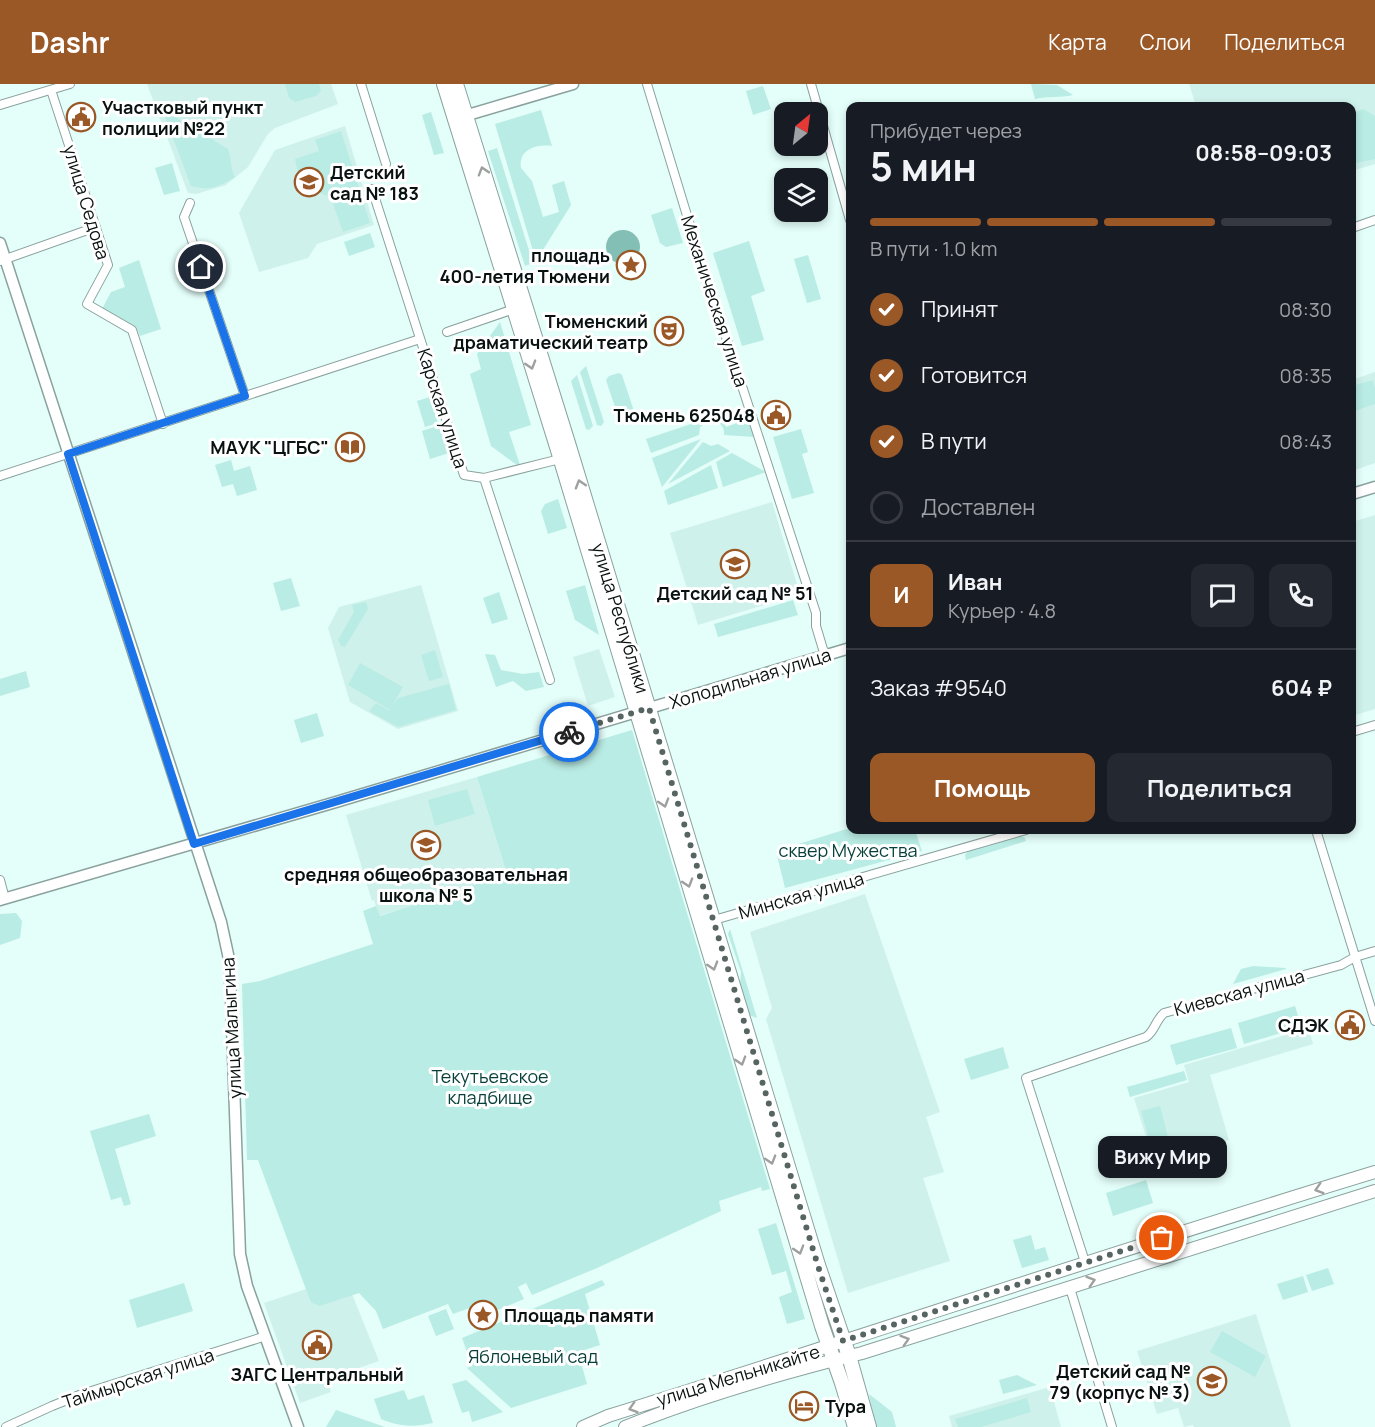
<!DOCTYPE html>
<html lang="ru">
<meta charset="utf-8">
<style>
body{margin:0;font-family:Manrope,sans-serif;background:#242831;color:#f1f3f6;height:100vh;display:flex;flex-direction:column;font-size:22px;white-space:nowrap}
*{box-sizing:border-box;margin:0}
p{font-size:20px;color:#9ea1a6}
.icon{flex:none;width:33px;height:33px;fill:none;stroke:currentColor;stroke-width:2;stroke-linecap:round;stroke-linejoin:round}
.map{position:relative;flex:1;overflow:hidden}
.panel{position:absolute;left:846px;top:18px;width:510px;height:732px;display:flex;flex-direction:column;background:#171b24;border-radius:12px;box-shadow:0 3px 9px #0003}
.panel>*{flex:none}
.needle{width:39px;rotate:29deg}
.buttons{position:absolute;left:774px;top:18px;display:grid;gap:12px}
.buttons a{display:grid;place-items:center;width:54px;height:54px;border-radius:12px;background:#171b24;box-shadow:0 3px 9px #0003;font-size:30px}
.pin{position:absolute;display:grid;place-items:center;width:51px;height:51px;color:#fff;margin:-26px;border:3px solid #fff;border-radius:50%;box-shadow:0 2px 6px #0007}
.courier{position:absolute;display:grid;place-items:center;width:60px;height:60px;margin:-30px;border:4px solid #1a73e8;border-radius:50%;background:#fff;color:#222;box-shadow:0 2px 8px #0007}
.bubble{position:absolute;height:42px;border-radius:12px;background:#171b24;box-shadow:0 3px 9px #0003;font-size:20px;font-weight:700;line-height:42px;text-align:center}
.summary em{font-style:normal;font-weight:700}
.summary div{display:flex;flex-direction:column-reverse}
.summary{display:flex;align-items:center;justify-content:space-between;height:102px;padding:0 24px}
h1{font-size:39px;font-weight:700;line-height:45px}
.bar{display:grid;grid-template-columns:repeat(4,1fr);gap:9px 6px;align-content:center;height:72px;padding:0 24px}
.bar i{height:8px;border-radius:4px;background:#363941}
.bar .selected{background:#9b5827}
.bar p{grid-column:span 4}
.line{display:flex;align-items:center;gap:15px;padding:0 24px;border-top:2px solid #363941}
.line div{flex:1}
.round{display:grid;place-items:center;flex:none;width:63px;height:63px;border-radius:12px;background:#242831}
ol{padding:0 24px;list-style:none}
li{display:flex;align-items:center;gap:18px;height:66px}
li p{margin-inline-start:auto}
li .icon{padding:6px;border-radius:50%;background:#9b5827;color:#fff;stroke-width:4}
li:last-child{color:#9ea1a6}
li i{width:33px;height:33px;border:3px solid #363941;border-radius:50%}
.cta{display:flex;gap:12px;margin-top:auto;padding:12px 24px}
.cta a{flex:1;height:69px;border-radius:12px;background:#9b5827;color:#fff;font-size:24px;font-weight:700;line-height:69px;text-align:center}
.cta a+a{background:#242831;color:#f1f3f6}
header{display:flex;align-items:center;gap:36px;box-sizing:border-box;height:84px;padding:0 30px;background:#9b5827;color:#fff}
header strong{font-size:28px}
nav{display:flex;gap:33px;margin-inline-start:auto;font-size:21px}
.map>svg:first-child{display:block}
.built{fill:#cff1ec}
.green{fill:#b9ece4}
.water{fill:#83bfb5}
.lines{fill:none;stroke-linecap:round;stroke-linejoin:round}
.minor-casing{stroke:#8aa29e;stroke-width:10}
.tertiary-casing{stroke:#8aa29e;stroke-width:13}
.secondary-casing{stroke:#8aa29e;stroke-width:14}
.primary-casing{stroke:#8aa29e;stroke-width:16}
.minor{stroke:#fff;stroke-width:8}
.tertiary{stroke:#fff;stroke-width:10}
.secondary{stroke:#fff;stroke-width:12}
.primary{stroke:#fff;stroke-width:14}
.oneway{stroke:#9da09f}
.done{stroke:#566562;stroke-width:6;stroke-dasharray:0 10.8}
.route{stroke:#1a73e8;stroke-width:8}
.labels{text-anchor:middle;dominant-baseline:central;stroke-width:6;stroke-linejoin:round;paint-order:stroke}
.poi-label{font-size:18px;font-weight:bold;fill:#091210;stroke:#fff;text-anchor:end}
.street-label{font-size:18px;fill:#091210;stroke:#fff}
.park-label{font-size:18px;fill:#063f39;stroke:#fff}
</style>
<header>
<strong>Dashr</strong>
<nav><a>Карта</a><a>Слои</a><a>Поделиться</a></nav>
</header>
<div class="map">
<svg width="1375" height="1343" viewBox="0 0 1375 1343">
<rect width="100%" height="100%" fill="#e4fef9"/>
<path class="built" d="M147,0H331L338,20L275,44L268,50L248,83L226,101L196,110L188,109Z
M1189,0H1375V80L1352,87V22H1196Z
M345,42L374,141L317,160L308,174L259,188L239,129L275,66Z
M1375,288V379L1352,387V296Z
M772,418L800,510L698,541L670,449Z
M1375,431V625L1352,632V438Z
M421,501L458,627L398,645L350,618L328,544L339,523Z
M599,565L615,613L588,622L573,573Z
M477,693L507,790L379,832L374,816L372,817L346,731Z
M865,810L940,1028L926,1033L944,1088L923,1094L950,1177L848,1209L766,935L772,924L750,848Z
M1305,932L1313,960L1210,991L1229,1056L1176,1071L1175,1069L1153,1075L1134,1014L1189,998L1184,981L1289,950L1286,938Z
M306,1205L311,1219L320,1222L352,1210L379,1277L327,1295L331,1308L300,1319L264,1219Z
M1256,1230L1291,1343H1194L1193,1341L1184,1343L1178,1324L1157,1330L1137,1267Z
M1050,1303L1061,1343H952L949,1332Z"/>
<path class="green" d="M285,0H319L321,7L316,12L295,18L289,14Z
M1031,0L1057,1L1073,11C1060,14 1049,12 1035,15Z
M763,2L771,25L753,31L746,7Z
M162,25L228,65C232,75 230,84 235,93C218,103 210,107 191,102Z
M1363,25L1375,32V75L1352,80V30Z
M541,26L552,62C537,60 518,65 521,84L532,97L543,133L559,128L552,101L564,97L571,121L536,177L495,40Z
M431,28L444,69L434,71L422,31Z
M341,47L370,139L343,148L331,114L300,99L295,75L319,67L315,56Z
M497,64L533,179L525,182L488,67Z
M172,79L180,107L164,111L155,84Z
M672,124L683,159L666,163L660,159L651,131Z
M370,149L375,163L349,172L344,158Z
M749,157L765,207L751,212L764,256L742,262L713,169Z
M808,171L821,215L807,219L794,175Z
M139,176L161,245L140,252L137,245L102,225L111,208L125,203L119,184Z
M500,238L531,341L509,348L521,384L491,362L470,290L481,285L477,270Z
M586,282L604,338L601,342L597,341L580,288Z
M619,289L622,291L634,327L633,330L621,334L618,332L606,296L609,292Z
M577,291L593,342L589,346L586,345L571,297Z
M1373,296L1375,304V320L1352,328V302Z
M430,313L438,339L425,343L417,317Z
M721,330L726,343L748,335L754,353L724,351C725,341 718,336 708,337L700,343L699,351L651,369L646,355Z
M440,341L449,369L430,375L422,347Z
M801,345L808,368L802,370L814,409L792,415L773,353Z
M701,355L662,403L652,374Z
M703,358L711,362L718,360L730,367L668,400Z
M732,369L766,388L723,403L716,378Z
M231,376L234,387L250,382L257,406L237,412L233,400L222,403L215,381Z
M711,381L718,404L668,421L664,407Z
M558,415L567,444L548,450L541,427L545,420Z
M291,494L300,522L281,527L273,499Z
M585,501L599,551L575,536L566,507Z
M499,508L508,535L492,540L483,514Z
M793,516L798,531L718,553L714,540Z
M366,518L368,525L345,563L341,562L338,556L354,528L352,521Z
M435,566L443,593L429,597L421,571Z
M485,570L495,571L501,586L523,590L539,588L544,603L526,607L513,597L496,603Z
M360,579L403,603L391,624L398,614L449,600L456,626L398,643L369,627L376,619L390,627V626L348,601Z
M26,587L30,603L0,612V595Z
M317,629L324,652L301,659L294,636Z
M632,646L770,1105L762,1107L761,1103L719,1117L721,1127L597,1184L532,1211L526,1199L518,1203L524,1215L493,1228L489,1217L453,1230L448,1220L383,1245L376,1227L359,1209L320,1222L311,1219L258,1076H247L242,900L260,897L373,860L363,827L376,822L380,832L507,790L477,693Z
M467,705L475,730L435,742L428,716Z
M850,744L915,746L922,767L785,804L776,767Z
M1021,752L1025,754L1026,757L966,776L965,771L968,767Z
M16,829L22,837L20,854L0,861V830Z
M730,845L757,934L749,931L740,900L741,888L728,850Z
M1253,882L1286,884V885L1233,900L1241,885Z
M1295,922L1298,932L1284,936L1288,947L1244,960L1238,939Z
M1231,944L1237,964L1176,981L1170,961Z
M1003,963L1009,984L971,996L964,975Z
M1184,987L1187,996L1130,1013L1127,1003Z
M1160,1022L1169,1057L1151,1062L1141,1027Z
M149,1030L156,1052L115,1065L131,1120L124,1122L121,1113L111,1116L90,1047Z
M1146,1096L1153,1119L1113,1132L1106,1109Z
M776,1139L805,1235L787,1240L779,1213L792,1208L786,1187L772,1191L758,1145Z
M1031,1151L1035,1166L1045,1163L1049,1176L1022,1184L1013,1156Z
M1328,1184L1334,1200L1312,1207L1306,1191Z
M1303,1192L1308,1208L1283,1216L1277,1200Z
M602,1196L605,1201L585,1210L600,1261L578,1268L587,1300L511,1324L467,1284L472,1282L462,1254Z
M184,1199L193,1227L137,1244L129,1216Z
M446,1225L454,1245L436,1252L428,1232Z
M1222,1247L1266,1272L1255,1293L1210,1268Z
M1017,1291L1037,1301L1003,1310L999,1296Z
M466,1296L503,1328L472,1338L469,1327L462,1329L452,1300Z
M404,1306L408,1316L424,1311L433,1339C414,1343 400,1343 381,1335L374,1315Z
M869,1310L892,1328L896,1343H875Z
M1027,1314L1031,1328L981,1343H958L955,1335Z
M336,1326L385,1343H326Z"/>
<path class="water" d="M606 163a17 17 0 1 1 34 0a17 17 0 1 1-34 0Z"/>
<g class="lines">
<g class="minor-casing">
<path id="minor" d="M361,0L386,80
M647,0L696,161L816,529V542L825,572
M811,0L850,136
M51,6L108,181L87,220L132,246L163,340
M0,21L70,0
M372,105L464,391L484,394L550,596
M190,119L184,133L245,312
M1352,144L1375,136
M0,177L96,143
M447,248L514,225
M0,392L420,255
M484,394L560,375
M1352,648L1375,641
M1316,746L1375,937
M0,796L5,815
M714,836L1026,746
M1085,1178L1026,994L1146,953C1155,947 1155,937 1164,929L1341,881L1355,873L1375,867
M1070,1204L1112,1343
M6,1343L52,1322L82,1310L266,1252"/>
</g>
<g class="tertiary-casing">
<path id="tertiary" d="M461,33L573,0
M0,159L221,838L229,875L231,914L240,1170L247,1202L298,1343
M1352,410L1375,403
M0,816L336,718L850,564"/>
</g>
<g class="secondary-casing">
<path id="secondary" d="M583,1343L608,1332C864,1252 1118,1166 1375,1088
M625,1343C701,1312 782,1289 862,1269L1375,1107"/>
</g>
<g class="primary-casing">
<path id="primary" d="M444,0L557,363L822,1242L842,1299L855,1343
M456,0L568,359L818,1181L849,1272L869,1343"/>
</g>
<use href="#minor" class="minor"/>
<use href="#tertiary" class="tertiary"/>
<use href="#secondary" class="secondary"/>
<use href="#primary" class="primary"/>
</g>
<defs><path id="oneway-chevron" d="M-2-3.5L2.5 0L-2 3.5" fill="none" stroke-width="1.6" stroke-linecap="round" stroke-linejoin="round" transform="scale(1.5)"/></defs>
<g class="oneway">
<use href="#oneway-chevron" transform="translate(483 87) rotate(-107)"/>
<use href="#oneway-chevron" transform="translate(531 281) rotate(73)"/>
<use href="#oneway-chevron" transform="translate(580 400) rotate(-107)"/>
<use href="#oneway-chevron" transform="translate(664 719) rotate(73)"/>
<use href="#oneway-chevron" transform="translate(688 799) rotate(73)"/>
<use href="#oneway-chevron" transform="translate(713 882) rotate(73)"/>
<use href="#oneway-chevron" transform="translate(741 977) rotate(73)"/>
<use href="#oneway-chevron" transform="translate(771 1076) rotate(73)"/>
<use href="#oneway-chevron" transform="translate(1319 1105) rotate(163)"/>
<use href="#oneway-chevron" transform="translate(799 1166) rotate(73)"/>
<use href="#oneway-chevron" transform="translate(1091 1197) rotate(-17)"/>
<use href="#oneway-chevron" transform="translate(905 1256) rotate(-17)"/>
<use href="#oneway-chevron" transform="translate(633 1324) rotate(163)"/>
</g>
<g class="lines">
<path class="done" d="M569,648L649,624L818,1182L843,1257L1162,1154"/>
<path class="route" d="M201,183L245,312L68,370L194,760L569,648"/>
</g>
<defs>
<g id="civic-ring" transform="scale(1.5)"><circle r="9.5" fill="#fff" stroke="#9b5827" stroke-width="1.5"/><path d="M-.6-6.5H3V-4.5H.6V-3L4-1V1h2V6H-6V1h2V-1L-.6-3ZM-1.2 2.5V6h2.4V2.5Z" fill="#9b5827"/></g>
<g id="school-ring" transform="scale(1.5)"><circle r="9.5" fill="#fff" stroke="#9b5827" stroke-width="1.5"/><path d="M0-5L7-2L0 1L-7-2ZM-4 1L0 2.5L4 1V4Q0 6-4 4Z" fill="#9b5827"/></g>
<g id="sight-ring" transform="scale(1.5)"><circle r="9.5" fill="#fff" stroke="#9b5827" stroke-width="1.5"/><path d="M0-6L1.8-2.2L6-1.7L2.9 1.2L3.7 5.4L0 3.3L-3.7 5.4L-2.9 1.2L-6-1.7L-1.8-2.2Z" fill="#9b5827"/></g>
<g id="theatre-ring" transform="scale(1.5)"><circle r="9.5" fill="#fff" stroke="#9b5827" stroke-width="1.5"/><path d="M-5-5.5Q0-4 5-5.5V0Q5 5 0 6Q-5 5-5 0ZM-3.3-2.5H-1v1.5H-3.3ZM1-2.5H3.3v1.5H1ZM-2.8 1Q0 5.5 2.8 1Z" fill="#9b5827"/></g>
<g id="library-ring" transform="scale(1.5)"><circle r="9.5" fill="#fff" stroke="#9b5827" stroke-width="1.5"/><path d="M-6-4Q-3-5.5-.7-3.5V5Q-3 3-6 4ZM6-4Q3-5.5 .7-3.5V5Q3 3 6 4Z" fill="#9b5827"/></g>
<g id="hotel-ring" transform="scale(1.5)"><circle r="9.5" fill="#fff" stroke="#9b5827" stroke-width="1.5"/><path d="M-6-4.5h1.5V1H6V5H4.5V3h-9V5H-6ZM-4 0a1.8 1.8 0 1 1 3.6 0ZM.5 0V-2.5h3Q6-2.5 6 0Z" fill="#9b5827"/></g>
</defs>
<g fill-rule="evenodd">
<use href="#civic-ring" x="81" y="33"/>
<use href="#school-ring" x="309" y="98"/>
<use href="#sight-ring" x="631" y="181"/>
<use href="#theatre-ring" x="669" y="247"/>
<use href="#civic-ring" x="776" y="331"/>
<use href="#library-ring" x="350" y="363"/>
<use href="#school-ring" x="735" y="480"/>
<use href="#school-ring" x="426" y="761"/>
<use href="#civic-ring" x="1350" y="941"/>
<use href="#sight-ring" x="483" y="1231"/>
<use href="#civic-ring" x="317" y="1261"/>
<use href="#school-ring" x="1212" y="1297"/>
<use href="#hotel-ring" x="804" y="1322"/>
</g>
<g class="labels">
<g class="poi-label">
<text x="102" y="23" text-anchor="start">Участковый пункт<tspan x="102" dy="21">полиции №22</tspan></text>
<text x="330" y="88" text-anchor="start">Детский<tspan x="330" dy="21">сад № 183</tspan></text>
<text x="610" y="171">площадь<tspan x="610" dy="21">400-летия Тюмени</tspan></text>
<text x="648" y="237">Тюменский<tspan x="648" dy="21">драматический театр</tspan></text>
<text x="755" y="331">Тюмень 625048</text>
<text x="329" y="363">МАУК "ЦГБС"</text>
<text x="735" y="509" text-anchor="middle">Детский сад № 51</text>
<text x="426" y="790" text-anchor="middle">средняя общеобразовательная<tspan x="426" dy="21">школа № 5</tspan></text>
<text x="1329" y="941">СДЭК</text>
<text x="504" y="1231" text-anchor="start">Площадь памяти</text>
<text x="1191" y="1287">Детский сад №<tspan x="1191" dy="21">79 (корпус № 3)</tspan></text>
<text x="317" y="1290" text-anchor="middle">ЗАГС Центральный</text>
<text x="825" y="1322" text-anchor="start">Тура</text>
</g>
<g class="street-label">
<text transform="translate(87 118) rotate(73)">улица Седова</text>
<text transform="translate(715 217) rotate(72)">Механическая улица</text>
<text transform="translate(443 324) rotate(72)">Карская улица</text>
<text transform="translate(621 534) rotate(73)">улица Республики</text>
<text transform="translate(750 594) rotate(-17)">Холодильная улица</text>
<text transform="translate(801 811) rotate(-16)">Минская улица</text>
<text transform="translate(1239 908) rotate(-15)">Киевская улица</text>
<text transform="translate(231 944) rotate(-93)">улица Малыгина</text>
<text transform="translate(738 1291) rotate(-17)">улица Мельникайте</text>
<text transform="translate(138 1294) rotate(-18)">Таймырская улица</text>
</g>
<g class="park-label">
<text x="848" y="766">сквер Мужества</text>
<text x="490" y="992">Текутьевское<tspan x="490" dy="21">кладбище</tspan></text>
<text x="533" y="1272">Яблоневый сад</text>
</g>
</g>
</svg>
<div class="buttons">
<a><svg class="needle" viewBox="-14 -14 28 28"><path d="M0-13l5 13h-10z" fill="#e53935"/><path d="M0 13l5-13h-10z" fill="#9ea1a6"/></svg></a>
<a><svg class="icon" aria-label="layers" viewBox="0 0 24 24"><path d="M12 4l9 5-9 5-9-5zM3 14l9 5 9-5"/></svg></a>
</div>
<div class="pin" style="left:1162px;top:1154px;background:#ea580c"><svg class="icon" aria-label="bag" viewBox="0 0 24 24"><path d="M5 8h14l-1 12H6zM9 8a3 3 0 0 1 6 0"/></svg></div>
<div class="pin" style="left:201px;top:183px;background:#1f2937"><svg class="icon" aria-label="home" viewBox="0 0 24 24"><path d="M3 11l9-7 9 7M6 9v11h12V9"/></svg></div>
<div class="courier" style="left:569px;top:648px"><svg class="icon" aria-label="bike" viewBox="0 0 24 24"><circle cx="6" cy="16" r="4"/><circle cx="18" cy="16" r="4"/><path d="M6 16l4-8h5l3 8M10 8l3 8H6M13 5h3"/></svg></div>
<div class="bubble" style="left:1098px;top:1052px;width:129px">Вижу Мир</div>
<section class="panel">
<div class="summary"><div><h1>5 мин</h1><p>Прибудет через</p></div><em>08:58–09:03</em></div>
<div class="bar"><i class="selected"></i><i class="selected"></i><i class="selected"></i><i></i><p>В пути · 1.0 km</p></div>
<ol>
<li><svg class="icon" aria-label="check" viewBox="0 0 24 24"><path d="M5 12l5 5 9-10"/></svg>Принят<p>08:30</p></li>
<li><svg class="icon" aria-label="check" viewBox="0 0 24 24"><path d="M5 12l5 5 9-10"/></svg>Готовится<p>08:35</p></li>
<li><svg class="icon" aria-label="check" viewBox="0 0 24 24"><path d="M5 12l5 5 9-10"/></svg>В пути<p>08:43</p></li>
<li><i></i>Доставлен</li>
</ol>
<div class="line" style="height:108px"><b class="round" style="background:#9b5827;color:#fff">И</b><div><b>Иван</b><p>Курьер · 4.8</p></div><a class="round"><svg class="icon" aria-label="chat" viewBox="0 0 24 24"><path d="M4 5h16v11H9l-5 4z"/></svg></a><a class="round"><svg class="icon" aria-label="phone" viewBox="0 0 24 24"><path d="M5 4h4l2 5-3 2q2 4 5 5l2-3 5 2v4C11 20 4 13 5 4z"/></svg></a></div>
<div class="line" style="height:78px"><div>Заказ #9540</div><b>604 ₽</b></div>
<div class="cta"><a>Помощь</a><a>Поделиться</a></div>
</section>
</div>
